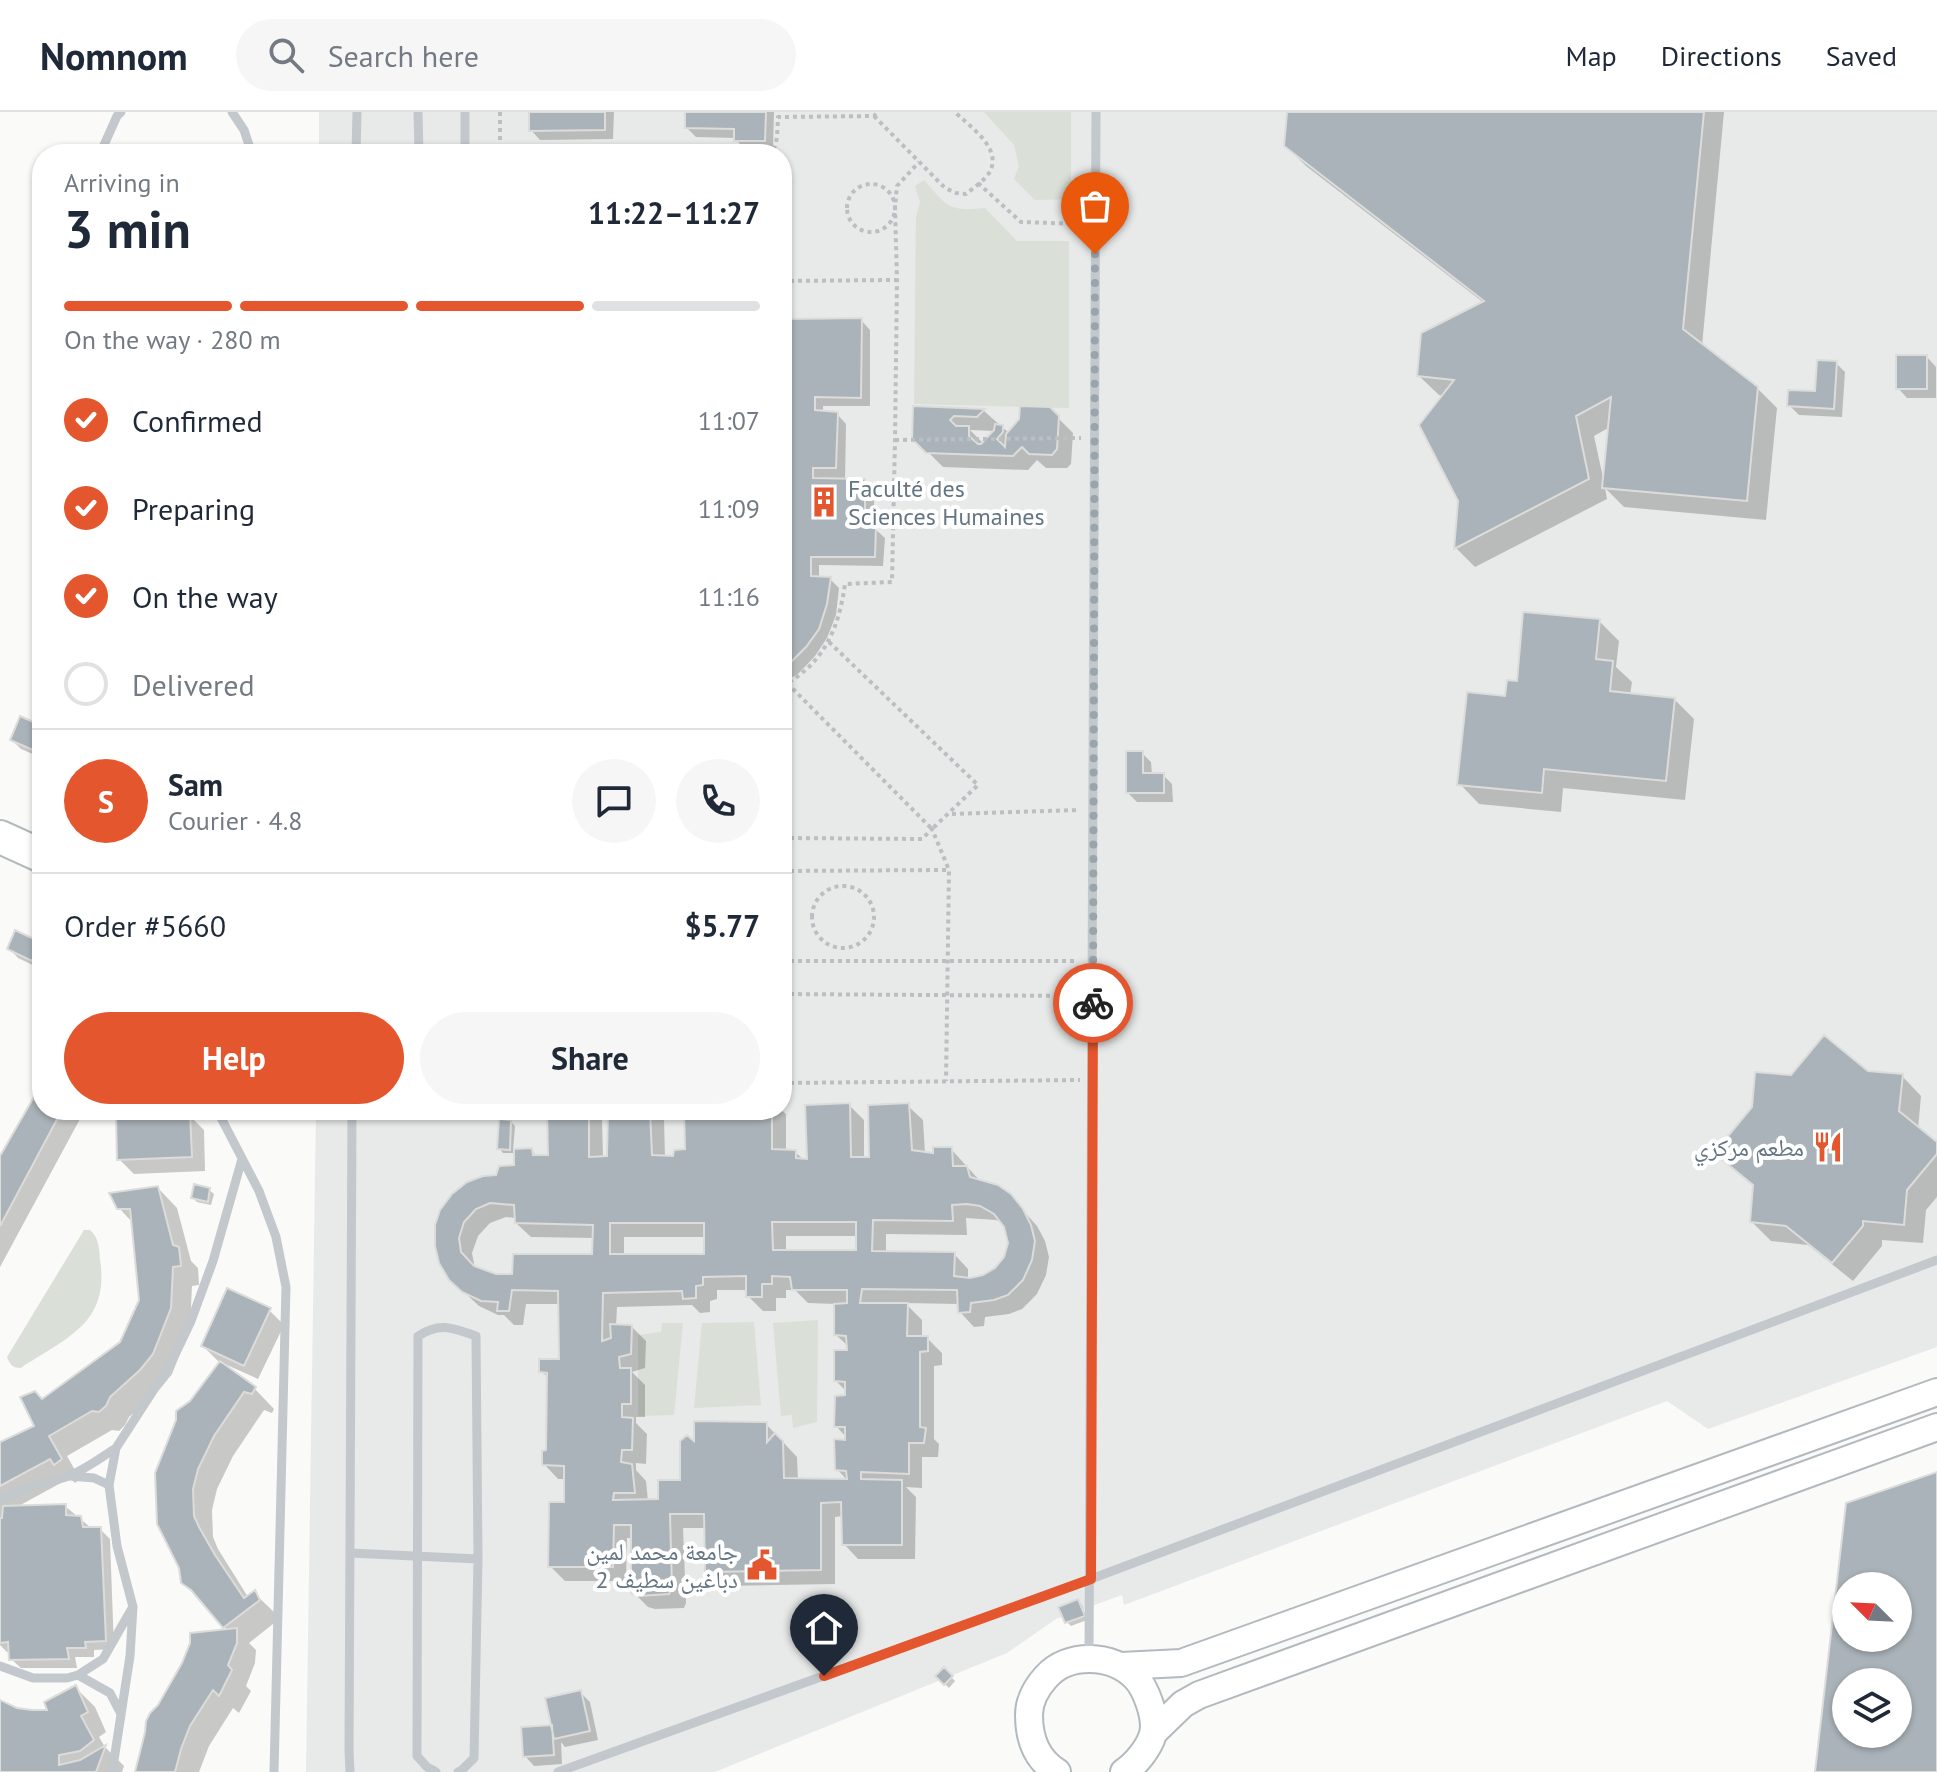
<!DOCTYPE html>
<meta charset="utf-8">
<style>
body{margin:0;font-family:"PT Sans","Noto Naskh Arabic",sans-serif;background:#f6f6f7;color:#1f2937;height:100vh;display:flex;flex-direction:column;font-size:30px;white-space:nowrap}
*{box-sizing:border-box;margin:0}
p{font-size:26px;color:#747a83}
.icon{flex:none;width:44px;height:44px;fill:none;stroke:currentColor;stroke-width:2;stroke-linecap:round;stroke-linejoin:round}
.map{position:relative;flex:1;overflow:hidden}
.sheet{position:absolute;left:32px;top:32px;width:760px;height:976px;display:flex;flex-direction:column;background:#fff;border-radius:32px;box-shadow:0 2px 6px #0004}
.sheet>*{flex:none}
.needle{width:52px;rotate:294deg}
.fabs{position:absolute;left:1832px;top:1460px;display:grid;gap:16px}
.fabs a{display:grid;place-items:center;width:80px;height:80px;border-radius:50%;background:#fff;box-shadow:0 2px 6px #0004;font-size:40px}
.pin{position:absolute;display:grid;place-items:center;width:68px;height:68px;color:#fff;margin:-82px -34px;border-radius:50% 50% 50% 0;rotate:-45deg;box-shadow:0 0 8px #0007}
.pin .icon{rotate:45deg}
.courier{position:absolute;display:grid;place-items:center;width:80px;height:80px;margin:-40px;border:6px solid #e4572e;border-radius:50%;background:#fff;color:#222;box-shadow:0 2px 10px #0007}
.head em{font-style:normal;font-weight:700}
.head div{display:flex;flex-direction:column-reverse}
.head{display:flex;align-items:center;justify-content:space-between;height:136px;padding:0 32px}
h1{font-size:52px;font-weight:700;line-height:60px}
.bar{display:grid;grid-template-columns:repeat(4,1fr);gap:12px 8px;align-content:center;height:96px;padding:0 32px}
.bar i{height:10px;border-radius:6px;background:#e0e1e3}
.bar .active{background:#e4572e}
.bar p{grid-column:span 4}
.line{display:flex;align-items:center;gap:20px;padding:0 32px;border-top:2px solid #e0e1e3}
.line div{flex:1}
.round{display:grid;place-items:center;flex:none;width:84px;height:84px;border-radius:42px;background:#f6f6f7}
ol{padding:0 32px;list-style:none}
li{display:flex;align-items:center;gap:24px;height:88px}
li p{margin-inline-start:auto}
li .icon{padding:8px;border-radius:50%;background:#e4572e;color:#fff;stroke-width:4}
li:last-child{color:#747a83}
li i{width:44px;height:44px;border:4px solid #e0e1e3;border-radius:50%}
.action{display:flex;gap:16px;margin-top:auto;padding:16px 32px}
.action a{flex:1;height:92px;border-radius:48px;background:#e4572e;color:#fff;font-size:32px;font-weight:700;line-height:92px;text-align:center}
.action a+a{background:#f6f6f7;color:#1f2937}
header{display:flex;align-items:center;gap:48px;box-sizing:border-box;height:112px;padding:0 40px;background:#fff;border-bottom:2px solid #e0e1e3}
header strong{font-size:38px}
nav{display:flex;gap:44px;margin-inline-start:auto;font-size:28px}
.search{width:560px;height:72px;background:#f6f6f7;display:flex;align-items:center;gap:20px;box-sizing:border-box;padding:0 28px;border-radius:44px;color:#747a83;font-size:30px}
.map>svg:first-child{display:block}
.built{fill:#e8e9e9}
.green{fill:#dadfd7}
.shadow{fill:#0003;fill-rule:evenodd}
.building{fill:#aab3b9;stroke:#dcdcda;stroke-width:2;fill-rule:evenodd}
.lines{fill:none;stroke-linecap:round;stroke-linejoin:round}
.secondary-casing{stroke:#b3babf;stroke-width:30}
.highway-casing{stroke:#b4b9bd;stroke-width:36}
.path{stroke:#bbbfc2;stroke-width:4;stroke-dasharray:4 4;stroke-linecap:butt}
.lane{stroke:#c3c8cc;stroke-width:9}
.secondary{stroke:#fff;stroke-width:26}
.highway{stroke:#fff;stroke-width:32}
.done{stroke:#99a4ac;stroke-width:8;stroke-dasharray:0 14.4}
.route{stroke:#e4572e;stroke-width:10}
.labels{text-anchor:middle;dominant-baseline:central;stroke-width:8;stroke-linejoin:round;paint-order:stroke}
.poi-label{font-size:24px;fill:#657683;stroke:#fff;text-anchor:end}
</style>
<header>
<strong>Nomnom</strong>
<div class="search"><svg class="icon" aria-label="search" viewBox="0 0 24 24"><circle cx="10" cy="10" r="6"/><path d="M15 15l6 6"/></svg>Search here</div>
<nav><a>Map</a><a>Directions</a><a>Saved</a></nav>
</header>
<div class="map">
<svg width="1937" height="1660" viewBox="0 0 1937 1660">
<rect width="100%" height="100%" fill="#fafaf8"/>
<path class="built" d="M319,0H1937V1235L1708,1317L1667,1289L1124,1493L1122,1483L1056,1507L1007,1541L715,1660H306L316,998H782V42H319Z"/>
<path class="green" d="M984,0H1071V87L1035,88L1014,67L1019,54L1014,33Z
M924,68C947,94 948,100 985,96L1017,129H1069V296L914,292L916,106L920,90L915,74Z
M84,1118H90C99,1126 99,1136 100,1147C110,1212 67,1225 21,1256C13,1256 10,1253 7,1245Z
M818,1208L817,1310L793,1316L792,1303L781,1304L773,1211Z
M754,1210L761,1293L694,1296L702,1211Z
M662,1211H683L674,1303L638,1304V1223L661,1220Z"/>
<path class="shadow" d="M531,0H614L613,27L540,28L531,18Z
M687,0H774L773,38L745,37L736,28V26L696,25L687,16Z
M1289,0H1724L1702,234L1757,276L1777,296L1766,408L1624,395L1605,376L1607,387L1475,455L1456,436L1460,389L1444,284L1439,283L1419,264L1484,191L1306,54L1286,34ZM1610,315L1604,370L1594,324Z
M861,208L870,218V294H823V301L837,302L846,312L845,369H864L874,378V416L885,426L883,454L819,453V466L830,467L839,476L836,503L827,526L815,544L799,561L782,572V235H789Z
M1927,245L1936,255V286H1907L1898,276Z
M1836,251L1845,260L1842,305L1799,303L1789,293L1816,281Z
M915,296L984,299L1009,321L1049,297L1073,321L1071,352L1067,356H1046L1037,348L1028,358L943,355L914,326ZM970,318L996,319L984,332Z
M1599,509L1619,529L1616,555L1632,570L1630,583L1674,587L1694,607L1685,688L1563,676L1561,700L1479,692L1460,672L1507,586L1518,572Z
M42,615V646L21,637L12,628Z
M1142,641L1151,650L1152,663H1163L1172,672L1173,690H1137L1128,681Z
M39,832L42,835L41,857L18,846L9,836Z
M1902,964L1921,984L1918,1017L1937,1032V1085L1926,1098L1923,1131L1882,1128V1134L1853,1169L1808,1133L1771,1129L1752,1110L1755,1076L1717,1041L1792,966Z
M42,967V998H83L80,1007L0,1155V1048L36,984Z
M849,993L864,1008V1047H871L908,994L923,1008L925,1042L935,1043L951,1037L981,1070L1010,1084L1037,1114L1045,1129L1049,1145L1046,1163L1037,1182L1022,1197L1009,1202L985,1205L984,1214L974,1215L960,1200L959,1192L905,1191L922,1208V1226H927L942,1241V1253L934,1254V1327L939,1332L938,1345H922V1376L906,1375L916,1385L915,1447H858L844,1432L843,1404L835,1405V1472L721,1474L707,1459L706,1416H683L686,1491L684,1496L655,1497L648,1495L633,1480V1426H627L626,1469H565L550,1454L566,1392V1367H558L544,1352L548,1339L549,1266L541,1259L561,1249L560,1192H526L523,1213H514L504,1203H498L479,1194L450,1167L437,1134L498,1065L516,1055V1041H503L499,1036L511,1010L515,1014L513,1039L531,1038L538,1045H550L549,998H593L602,1008L603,1046H609L610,998H654L664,1008L665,1046H675L687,1038L686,998H781L786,1002V1039L795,1040L804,1048L809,1049ZM506,1105L516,1106V1111L531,1125L594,1126L593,1144L514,1164H496L475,1157L472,1141L478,1124L490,1111ZM966,1106L996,1108L1005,1112L1010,1131L1006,1146L997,1158L983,1165L968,1168V1157L954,1142H886V1122L967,1123ZM786,1124H858V1140H786ZM624,1125H706V1144H624ZM717,1178H748V1184L763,1199H776V1186H786V1178H795L808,1191L836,1192V1223L849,1235V1240L836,1269L847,1280V1285L836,1314L847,1326V1330L837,1357L848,1369L798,1368L797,1345L766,1312L696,1334L682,1370L660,1389H648L646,1369L636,1358V1351L646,1352L647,1322L636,1311V1305H645V1273L632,1260L645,1256L646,1229L632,1215L616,1214L617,1195L692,1193L700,1201L710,1200V1189L717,1187Z
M189,1003L204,1018L205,1059L134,1062L119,1047Z
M158,1076L177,1096L191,1149L198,1156L199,1173L192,1174L190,1216L172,1262L160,1277L129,1305L125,1313L119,1319L112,1318L67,1344L80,1367L75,1371L70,1366L15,1396L65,1394L90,1415L100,1417L110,1427L114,1537L94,1538V1545H75L77,1556H21L11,1547V1540H7L0,1533V1333L37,1315L42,1289L122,1231L141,1188L133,1111L119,1096Z
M209,1078L214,1082L211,1093L197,1090L193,1086Z
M269,1198L284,1213L258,1267L218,1249L203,1234Z
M255,1277L274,1297L272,1301L264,1298L233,1344L217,1377L212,1398L213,1425L218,1437L248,1485L254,1481L274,1500L278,1508L249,1531L256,1538L255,1551L246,1574L251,1579L239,1601L233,1596L209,1634L199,1660H138L228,1519L204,1491L183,1470L191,1291Z
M1078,1489L1082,1493L1087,1508L1071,1514L1067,1510Z
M944,1558L955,1569L949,1576L937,1564Z
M76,1576L95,1595L106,1620L99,1625L105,1635L124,1654L122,1660H0V1590L16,1598L50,1600Z
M580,1580L590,1590L598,1628L565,1635L561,1630L562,1652L534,1654L525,1644L554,1615Z"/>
<path class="building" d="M529,0H605V18L529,19Z
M685,0H766L765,29H734V17L685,16Z
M1287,0H1704L1683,217L1758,275L1747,389L1602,376L1611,285L1576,304L1589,367L1454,437L1458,389L1419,313L1454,268L1417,264L1421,221L1484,189L1284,34Z
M862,206L861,286L815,285V298L838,300L836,356H813V366L865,367V413L876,414L875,445H811V464L831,465L827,492L819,517L806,535L789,552L782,557V233H787L786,207Z
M1896,243H1927V277H1896Z
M1817,248L1837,249L1834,297L1787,294L1788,278L1815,279Z
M913,294L985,297L977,305L954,304L950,308L956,314H969V324L978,332H981L994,318L995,312L1003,313V320L997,327L1005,335L1006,322L1019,307L1020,294L1050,295L1059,304L1057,337L1052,343L1029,342L1022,335L1013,344L926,341L912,327Z
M1523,500L1600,507L1596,547L1613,549L1610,579L1675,586L1666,669L1544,657L1542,681L1457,673L1467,580L1505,584L1507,568L1517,569Z
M20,604L42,614V642L10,628Z
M1126,639H1143V661H1164V681H1126Z
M15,818L40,830L32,849L7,837Z
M1824,923L1868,959L1903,962L1899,999L1937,1030V1042L1907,1078L1904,1113L1863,1109V1114L1832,1151L1786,1114L1750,1110L1753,1073L1714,1041L1752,995L1755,960L1791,963Z
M42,962V998H62L0,1114V1044L35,983Z
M850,991L851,1045H869L868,993L909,991L912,1038L933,1041V1035H952L953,1054H967L970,1065L998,1073L1011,1082L1023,1097L1031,1113L1035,1129L1032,1148L1023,1168L1008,1183L994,1188L971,1191L970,1200L958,1201L957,1178L862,1177L860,1191H908L907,1224H928V1239L920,1240V1315L926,1316L924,1331H909V1362L861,1360V1367L902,1368V1433H842L841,1390L821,1391V1458L705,1460L704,1402H670L672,1476L669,1482L639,1484L631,1481V1413H614L613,1455H548L549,1390H564V1354L542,1353V1339L546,1338L547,1261L539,1260V1247H559L558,1179L512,1178L509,1199H497L498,1190L481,1189L462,1180L449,1168L439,1151L435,1134V1113L440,1098L452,1082L467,1070L483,1064L496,1063L499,1054L514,1053V1037L532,1036L533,1043H548L547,998H589V1045L607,1044L608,998H650L652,1043L673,1044L674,1038L685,1037L684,998H772V1037L796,1038V1046L807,1047L805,993ZM490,1091L514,1093L515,1111L593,1113L592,1142H513L512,1162H496L474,1154L461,1140L459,1126L464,1110L476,1097ZM967,1092L980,1094L994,1102L1004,1115L1008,1131L1004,1145L995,1156L983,1163L970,1166L954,1164L955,1140L872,1139L873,1108L953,1109L952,1093ZM772,1110H856V1138H773ZM610,1111H704V1142H610ZM746,1164V1185H762V1172H772V1164L790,1165L792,1178H847V1191L834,1192V1223L846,1224L847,1238H834V1269L845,1270V1283L835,1284L834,1315H845V1328L834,1327L835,1358L846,1359L847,1367L784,1366L783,1329L775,1321L767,1330V1310L694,1309V1329L687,1323L680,1329V1368H658V1387L613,1388L614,1381H635L632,1352L621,1350L622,1338H632L633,1306L622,1305V1292H631V1256H620L619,1245L631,1242L632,1213L610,1212L611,1226L602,1229L603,1181L682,1179L683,1187L696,1186V1174L703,1173V1165Z
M190,1001L192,1045L117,1048L116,1004Z
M499,1007L511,1008L510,1038L497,1037Z
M194,1072L210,1076L208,1090L191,1086Z
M158,1074L173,1133L179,1135L181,1154L173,1155L171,1196L153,1242L140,1258L110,1285L106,1294L99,1300L92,1299L49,1324L62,1347L54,1353L50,1347L0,1374V1330L34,1314L20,1285L35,1279L42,1287L120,1230L139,1188L130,1097H117L109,1081Z
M227,1176L271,1196L244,1254L201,1234Z
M220,1249L256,1275L252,1282L244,1280L214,1324L198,1357L193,1377L194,1404L199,1415L215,1443L244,1486L255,1478L260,1488L223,1516L191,1478L181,1471L179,1456L157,1412L155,1361L176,1308V1299L190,1289Z
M1937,1360V1660H1815L1846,1391ZM1846,1474H1898V1526H1846ZM1846,1570H1898V1622H1846Z
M66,1392V1403L81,1404L83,1415H101L106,1529L85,1530L86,1536H67L69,1547L9,1548L8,1530L0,1531V1406H2L3,1394Z
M1078,1487L1085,1504L1065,1511L1058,1495Z
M237,1516V1531L228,1553L232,1558L219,1584L213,1578L190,1614L181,1637L175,1660H135L145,1620L146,1609L150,1601L158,1593L182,1551L190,1531V1521Z
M944,1555L953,1564L944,1573L935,1564Z
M76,1573L88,1600L81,1604L94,1628L80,1639L59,1643V1653L80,1648L106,1633L96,1660H0V1588L17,1596L32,1598H47L44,1590Z
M581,1578L590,1619L554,1627L545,1586Z
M552,1613L554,1643L523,1645L521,1615Z"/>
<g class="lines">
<g class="secondary-casing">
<path id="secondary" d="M1121,1554L1181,1551L1937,1280
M1154,1620L1183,1592L1199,1583L1937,1315
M1057,1660C1036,1647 1029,1626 1029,1603C1029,1588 1037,1575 1046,1565C1068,1540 1112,1542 1135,1565C1146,1576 1157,1606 1153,1622C1149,1636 1136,1652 1124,1660"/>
</g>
<g class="highway-casing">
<path id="highway" d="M0,725L42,744"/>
</g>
<path class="path" d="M500,0V42
M874,4L945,76L956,81L966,82C973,76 984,69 989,61C1004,37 969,14 955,0
M767,42L774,37L777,26L778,5L874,4L878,0
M978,71L1021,110L1081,112
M847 96a24 24 0 1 1 48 0a24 24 0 1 1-48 0Z
M782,169L896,168
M895,328L1081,326
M787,571L932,717L978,673L828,529
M782,574C824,552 839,516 845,472L892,470L895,328L897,168L895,95L897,74L919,50
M952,702L1079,698
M782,726L922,727L932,717L949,758L946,969
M782,759L948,758
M812 805a31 31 0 1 1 62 0a31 31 0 1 1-62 0Z
M782,849H1078
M782,882L1078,884
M782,971L1080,968"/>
<path class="lane" d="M232,0L244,18L252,42
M418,0L419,42
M100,42L117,4L121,0
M356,42L357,0
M465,42V0
M217,998L259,1079L276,1125L286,1175L274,1660
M70,1364L94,1366L109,1373
M0,1390C19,1375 44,1372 66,1365C83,1359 100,1346 116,1336
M350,1441L478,1447
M1089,1546L1096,0
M0,1554L33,1566H67L78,1563L103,1547L131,1498
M78,1563L110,1581L121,1602
M113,1660L114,1648L130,1544L133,1495L117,1434L109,1373L116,1336L171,1251L191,1209L213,1149L242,1047
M350,1660L349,1639L352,998
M436,1660L427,1655L417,1644L418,1224C441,1210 452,1216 476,1224L478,1447L474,1646L462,1658L458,1660
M558,1660L1091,1467L1937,1148"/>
<use href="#secondary" class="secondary"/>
<use href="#highway" class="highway"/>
</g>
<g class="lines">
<path class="done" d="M1093,891L1095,142"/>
<path class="route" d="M824,1564L1091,1467L1093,891"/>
</g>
<defs>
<g id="building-bare" transform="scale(2.4)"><path d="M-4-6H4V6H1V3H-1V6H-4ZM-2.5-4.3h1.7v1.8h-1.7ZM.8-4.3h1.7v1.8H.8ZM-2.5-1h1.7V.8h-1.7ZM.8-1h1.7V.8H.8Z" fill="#e4572e" stroke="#fff" stroke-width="2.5" paint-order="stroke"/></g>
<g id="restaurant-bare" transform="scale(2.4)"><path d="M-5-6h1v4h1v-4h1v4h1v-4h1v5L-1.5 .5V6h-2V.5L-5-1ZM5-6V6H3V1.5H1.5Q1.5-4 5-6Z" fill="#e4572e" stroke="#fff" stroke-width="2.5" paint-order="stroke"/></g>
<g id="civic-bare" transform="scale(2.4)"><path d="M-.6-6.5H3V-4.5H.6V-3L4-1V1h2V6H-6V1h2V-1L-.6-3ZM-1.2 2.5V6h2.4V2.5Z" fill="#e4572e" stroke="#fff" stroke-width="2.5" paint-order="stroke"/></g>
</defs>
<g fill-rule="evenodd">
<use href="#building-bare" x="824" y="390"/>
<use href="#restaurant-bare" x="1828" y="1035"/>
<use href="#civic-bare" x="762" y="1453"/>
</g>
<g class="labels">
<g class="poi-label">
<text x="848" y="376" text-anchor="start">Faculté des<tspan x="848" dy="28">Sciences Humaines</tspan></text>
<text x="1804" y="1035">مطعم مركزي</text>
<text x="738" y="1439">جامعة محمد لمين<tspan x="738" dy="28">دباغين سطيف 2</tspan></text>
</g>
</g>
</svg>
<div class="fabs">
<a><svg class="needle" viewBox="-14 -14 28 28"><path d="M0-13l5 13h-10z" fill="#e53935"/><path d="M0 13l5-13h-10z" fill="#747a83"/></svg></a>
<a><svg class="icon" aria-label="layers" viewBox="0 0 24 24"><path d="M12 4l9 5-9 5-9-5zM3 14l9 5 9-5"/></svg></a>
</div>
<div class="pin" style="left:1095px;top:142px;background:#ea580c"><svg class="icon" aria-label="bag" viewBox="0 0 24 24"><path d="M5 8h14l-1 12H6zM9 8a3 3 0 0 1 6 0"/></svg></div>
<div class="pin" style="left:824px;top:1564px;background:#1f2937"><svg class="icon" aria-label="home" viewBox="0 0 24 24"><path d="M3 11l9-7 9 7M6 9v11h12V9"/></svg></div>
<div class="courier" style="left:1093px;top:891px"><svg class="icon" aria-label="bike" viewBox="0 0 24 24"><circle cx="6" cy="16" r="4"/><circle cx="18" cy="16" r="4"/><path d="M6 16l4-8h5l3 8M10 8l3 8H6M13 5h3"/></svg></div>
<section class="sheet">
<div class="head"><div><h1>3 min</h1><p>Arriving in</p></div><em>11:22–11:27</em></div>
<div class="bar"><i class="active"></i><i class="active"></i><i class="active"></i><i></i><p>On the way · 280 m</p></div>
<ol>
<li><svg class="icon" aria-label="check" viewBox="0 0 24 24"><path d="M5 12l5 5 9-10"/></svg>Confirmed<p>11:07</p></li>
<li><svg class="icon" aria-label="check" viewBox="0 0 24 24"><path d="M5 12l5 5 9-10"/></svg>Preparing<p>11:09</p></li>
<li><svg class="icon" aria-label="check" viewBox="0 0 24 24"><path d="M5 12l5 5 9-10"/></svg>On the way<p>11:16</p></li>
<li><i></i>Delivered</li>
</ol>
<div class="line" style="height:144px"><b class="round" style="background:#e4572e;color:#fff">S</b><div><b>Sam</b><p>Courier · 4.8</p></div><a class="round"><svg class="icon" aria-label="chat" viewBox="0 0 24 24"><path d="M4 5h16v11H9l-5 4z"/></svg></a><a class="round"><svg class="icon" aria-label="phone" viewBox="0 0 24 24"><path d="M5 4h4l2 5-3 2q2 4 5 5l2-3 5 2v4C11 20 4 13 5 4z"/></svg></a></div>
<div class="line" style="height:104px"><div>Order #5660</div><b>$5.77</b></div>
<div class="action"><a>Help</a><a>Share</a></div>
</section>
</div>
